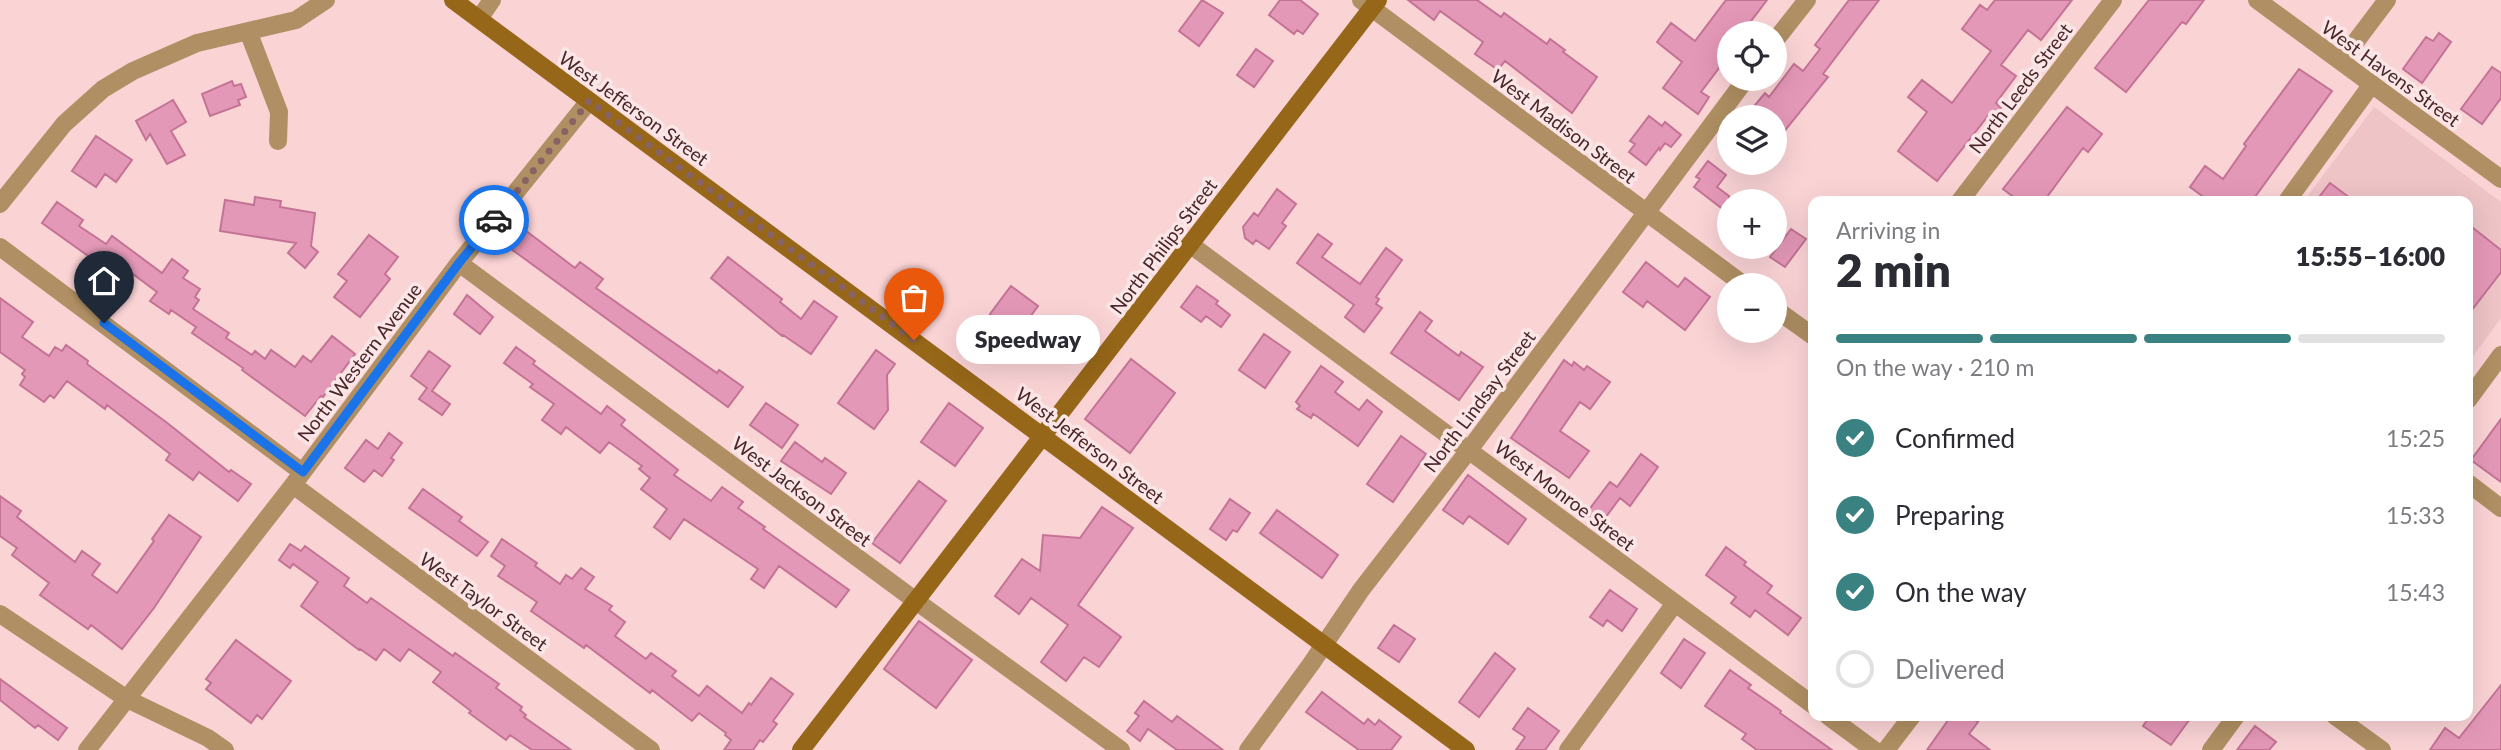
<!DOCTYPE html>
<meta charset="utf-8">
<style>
body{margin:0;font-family:Lato,sans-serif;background:#f7f7f7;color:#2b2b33;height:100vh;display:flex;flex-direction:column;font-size:26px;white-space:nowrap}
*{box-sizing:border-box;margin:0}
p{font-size:23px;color:#7c7c81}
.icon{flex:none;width:38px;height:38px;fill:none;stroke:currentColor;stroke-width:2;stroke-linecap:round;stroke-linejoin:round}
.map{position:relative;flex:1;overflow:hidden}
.details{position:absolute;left:1808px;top:196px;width:665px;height:525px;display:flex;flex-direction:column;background:#fff;border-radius:14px;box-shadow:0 7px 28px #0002}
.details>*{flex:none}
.tools{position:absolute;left:1717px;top:21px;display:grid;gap:14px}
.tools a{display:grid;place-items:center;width:70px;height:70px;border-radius:50%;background:#fff;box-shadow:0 7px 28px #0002;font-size:35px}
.pin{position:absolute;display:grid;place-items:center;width:60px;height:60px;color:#fff;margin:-72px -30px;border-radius:50% 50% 50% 0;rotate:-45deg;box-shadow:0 0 7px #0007}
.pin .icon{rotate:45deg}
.courier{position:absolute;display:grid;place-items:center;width:70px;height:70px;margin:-35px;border:5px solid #1a73e8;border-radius:50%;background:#fff;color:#222;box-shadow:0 2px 9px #0007}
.bubble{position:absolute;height:49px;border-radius:24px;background:#fff;box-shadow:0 7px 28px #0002;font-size:23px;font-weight:800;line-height:49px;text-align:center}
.overview em{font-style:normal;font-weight:800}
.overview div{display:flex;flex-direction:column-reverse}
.overview{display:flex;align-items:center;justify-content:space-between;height:119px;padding:0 28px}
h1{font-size:46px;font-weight:800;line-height:52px}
.bar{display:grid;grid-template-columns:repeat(4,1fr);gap:10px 7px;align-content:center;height:84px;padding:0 28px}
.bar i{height:9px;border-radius:5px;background:#e1e1e2}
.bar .on{background:#3a8281}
.bar p{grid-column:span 4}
ol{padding:0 28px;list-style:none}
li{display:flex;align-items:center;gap:21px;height:77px}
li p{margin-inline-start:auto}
li .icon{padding:7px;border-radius:50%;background:#3a8281;color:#fff;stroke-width:4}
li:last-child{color:#7c7c81}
li i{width:38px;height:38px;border:4px solid #e1e1e2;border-radius:50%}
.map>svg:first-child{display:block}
.built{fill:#eec4c6}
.building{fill:#e498b7;stroke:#c47395;stroke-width:2}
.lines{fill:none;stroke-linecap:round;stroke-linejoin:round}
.street{stroke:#af8f63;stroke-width:18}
.secondary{stroke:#966719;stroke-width:18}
.done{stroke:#886365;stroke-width:7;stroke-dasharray:0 12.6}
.route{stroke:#1a73e8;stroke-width:9}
.labels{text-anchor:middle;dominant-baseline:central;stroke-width:7;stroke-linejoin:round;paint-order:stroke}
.street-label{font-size:19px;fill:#4a2629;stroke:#fae6e7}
</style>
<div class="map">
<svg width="2501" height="750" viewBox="0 0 2501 750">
<rect width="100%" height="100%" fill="#fad3d5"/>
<path class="built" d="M2374,107L2501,202V318L2468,363V201H2304Z"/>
<path class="building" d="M1202,0L1223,13L1199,46L1179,31Z
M1280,0H1300L1318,14L1303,34L1297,30L1294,34L1269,15Z
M1408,0H1477L1501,17L1504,13L1547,44L1550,39L1565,50L1563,52L1597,77L1572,113L1505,61L1498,70L1475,54L1483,42L1440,11L1434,20Z
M1726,0H1767L1742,33H1729V55L1701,92L1709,97L1698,114L1663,88L1682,62L1657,42L1671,23L1695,41Z
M1849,0H1879L1823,74L1828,77L1774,144V117H1758L1750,111L1765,93L1769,97L1794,64L1803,71L1820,49L1815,45Z
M1995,0H2072L2041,40L2028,30L2001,65L2016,76L1996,103L2001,108L1992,119L1988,116L1937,181L1898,151L1927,112L1908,97L1922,80L1952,103L1991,51L1962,29L1980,5L1987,10Z
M2149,0H2204L2186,24L2182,22L2126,92L2095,68Z
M2439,33L2451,42L2422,83L2403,69L2426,37L2433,41Z
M1256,49L1273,61L1254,87L1237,75Z
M2492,67L2501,73V98L2482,124L2461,109Z
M2299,69L2332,91L2252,201H2209L2190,187L2205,166L2223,179L2246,146L2244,144Z
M232,81L234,86L241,84L246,97L238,100L240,105L210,116L202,94Z
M173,100L186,122L171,131L185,155L167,164L150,134L146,140L136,121Z
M2067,107L2102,134L2088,152L2083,148L2044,201H2019L2003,189Z
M1649,116L1662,126L1665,122L1681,135L1671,147L1665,143L1660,150L1659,148L1646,165L1629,152L1635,144L1630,141Z
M96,136L132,160L116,182L105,174L96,187L72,171Z
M1708,161L1726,175L1717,187L1729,196V214L1694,187L1700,179L1696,177Z
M2330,183L2354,201H2316Z
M1277,189L1296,204L1282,223L1286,226L1269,249L1256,240L1253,244L1245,238L1243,227L1254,213L1258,216Z
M255,197L281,201L280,207L315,213L311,246L318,252L305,268L288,253L296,243L220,231L225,200L254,205Z
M57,202L83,220L79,226L106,244L112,236L162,273L172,259L188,271L183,278L200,289L195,297L199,300L193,309L229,333L226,338L252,355L255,351L265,359L271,350L295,367L303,356L311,362L332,336L355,354L323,397L321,396L305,416L242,370L243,368L192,333L196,327L171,310L169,314L150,301L157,292L126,269L119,278L42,223Z
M2468,224L2501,250V272L2468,315Z
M521,227L575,268L580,262L603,279L596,288L717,373L719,370L743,387L728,407L507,246Z
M1791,229L1806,239L1785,267L1770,257Z
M1318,234L1332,244L1322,257L1360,284L1386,248L1402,260L1376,297L1379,299L1376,304L1382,308L1364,332L1345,317L1354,305L1297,263Z
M369,235L398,257L385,274L390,279L360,317L334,297L347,281L338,274Z
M728,257L782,299L780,302L801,319L814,301L837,317L811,354L783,335L782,336L711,278Z
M1646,262L1678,287L1685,278L1710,297L1685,330L1647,301L1643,307L1623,292Z
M1011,286L1038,306L1022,328L1010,329L990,314Z
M1197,286L1218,301L1216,304L1230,315L1221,327L1206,316L1201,322L1181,307Z
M467,295L493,317L480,334L454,314Z
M0,298L33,322L22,337L49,356L55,347L62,351L66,345L88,361L87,364L166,422L224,468L229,472L231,470L251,484L238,501L199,472L193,480L166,460L170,454L107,405L105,409L67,381L54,398L50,395L44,402L20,385L25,377L22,374L25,370L0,352Z
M1420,312L1432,321L1425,331L1459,356L1461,352L1483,367L1459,400L1391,353Z
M1264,334L1290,352L1265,388L1239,370Z
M516,347L535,361L533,364L601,414L607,406L625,420L621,425L678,470L674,475L711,501L722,487L743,502L738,508L765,527L763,529L849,590L836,607L779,566L764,588L751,579L758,569L684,519L670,539L654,527L667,509L641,489L650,478L639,469L642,466L609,442L600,453L566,427L561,434L542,420L554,404L530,387L533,384L504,363Z
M876,350L895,364L887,375L888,410L874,429L838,403Z
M429,351L450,366L432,391L450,404L442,415L419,399L427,388L411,376Z
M1131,359L1175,393L1130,453L1085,419Z
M1564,360L1572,366L1574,362L1584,370L1587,366L1610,382L1590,409L1580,402L1560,431L1589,451L1569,478L1511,438Z
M1321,366L1343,382L1335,392L1359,410L1367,400L1382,412L1358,446L1318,417L1313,414L1311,418L1297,409L1300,406L1296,402Z
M766,403L798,425L782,448L750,425Z
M949,403L983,428L955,466L921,442Z
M2501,419V482L2471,460Z
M389,433L402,443L391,458L394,460L382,476L374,470L364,482L345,468L366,440L378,449Z
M1401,436L1426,454L1393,502L1367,484Z
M795,442L822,462L825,458L846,473L831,494L781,461Z
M1641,454L1658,467L1630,506L1620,498L1599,526L1585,515L1610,482L1617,487Z
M1468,475L1526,519L1508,544L1469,516L1463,524L1443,510Z
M919,481L946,501L900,563L872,543Z
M423,489L462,517L459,521L488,542L477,556L409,508Z
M0,496L21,511L17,517L75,562L82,551L100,564L92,575L117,593L154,541L152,539L169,515L201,537L154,608L122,649L91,625L88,629L40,595L49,583L12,555L17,548L0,536Z
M1230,499L1250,513L1237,532L1233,530L1226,540L1210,529Z
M1102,507L1133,528L1078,605L1121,637L1099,667L1084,657L1066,681L1041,662L1068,625L1031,598L1019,614L995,596L1022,559L1040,571L1043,535L1080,538Z
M1277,510L1338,555L1322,578L1260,533Z
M502,539L537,563L535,566L560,584L566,575L572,579L581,568L594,577L585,589L612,606L609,610L625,622L615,636L646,659L651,653L676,671L672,676L699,696L707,686L742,713L749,703L751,705L771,678L793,694L773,721L777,724L763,742L760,740L753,750H724L731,740L725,735L726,733L699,713L692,721L652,690L650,693L586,645L584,648L531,611L537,602L498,576L505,566L491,556Z
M290,544L301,551L305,546L349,578L344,586L367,603L371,598L453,656L455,653L499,684L496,688L522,707L520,710L526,715L524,717L571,750H532L510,735L506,740L469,713L471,711L433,682L441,672L409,649L400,661L384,649L376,660L360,649L359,650L301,606L318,582L293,564L290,568L279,560Z
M1726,547L1746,562L1744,565L1772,586L1767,593L1801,618L1788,635L1755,610L1750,617L1731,603L1736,597L1706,575Z
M1610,590L1637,609L1622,631L1607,620L1603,626L1590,617Z
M919,621L972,660L936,708L884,669Z
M1394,625L1415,639L1399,662L1378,648Z
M1684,639L1705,653L1681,688L1661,673Z
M236,640L291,681L262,719L257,715L251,723L206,689L211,683L206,679Z
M1495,653L1515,669L1479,717L1459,702Z
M1730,670L1751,685L1748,688L1781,711L1780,713L1832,750H1757L1742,739L1746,734L1705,706Z
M0,679L67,728L58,740L38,725L35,728L0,700Z
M2501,685V750H2430L2445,728L2459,738Z
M1322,692L1364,724L1368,719L1375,725L1379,720L1401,737L1391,750H1359L1306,712Z
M1144,701L1172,722L1177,716L1223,750H1177L1148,729L1140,741L1127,731L1139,716L1135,713Z
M1528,708L1559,731L1545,750H1516L1525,737L1513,729Z
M1951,716H1969L1978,722L1969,734L1990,750H1927Z
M2150,716H2192L2171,745L2143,726Z
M2255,726L2276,742L2269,750H2237Z"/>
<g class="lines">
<path class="street" d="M1361,0L1744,285
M2257,0L2501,179
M479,19L492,0
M248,31L279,112L278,141
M1774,42L1807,0
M2341,61L2387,0
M1960,201L2113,0
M2287,201L2372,84
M0,204L64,124L103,89L133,71L197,43L296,20L326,0
M1191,245L1813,705
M0,247L302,472
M459,263L916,601L1121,750
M1774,308L1813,336
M2468,400L2501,355
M2468,483L2501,508
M293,485L651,750
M0,614L127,699L208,738L225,750
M1828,716L1874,750
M2335,716L2382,750
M87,750L293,485L459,263L589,101
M1248,750L1311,664L1361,590L1469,450L1746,79
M1568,750L1675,603
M1886,750L1912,716
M2211,750L2236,716"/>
<path class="secondary" d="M453,0L1466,750
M801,750L1378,0"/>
</g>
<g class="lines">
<path class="done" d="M494,220L589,101L914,340"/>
<path class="route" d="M104,323L303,472L459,263L494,220"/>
</g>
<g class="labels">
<g class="street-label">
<text transform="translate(2391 73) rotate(36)">West Havens Street</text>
<text transform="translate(2020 88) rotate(-53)">North Leeds Street</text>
<text transform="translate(634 108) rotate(36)">West Jefferson Street</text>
<text transform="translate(1564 126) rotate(37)">West Madison Street</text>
<text transform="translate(1163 246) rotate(-53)">North Philips Street</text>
<text transform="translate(359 362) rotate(-53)">North Western Avenue</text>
<text transform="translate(1479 401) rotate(-53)">North Lindsay Street</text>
<text transform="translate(1090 445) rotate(37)">West Jefferson Street</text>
<text transform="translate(802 491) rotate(37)">West Jackson Street</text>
<text transform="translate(1565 495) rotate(37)">West Monroe Street</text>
<text transform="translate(484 601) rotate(36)">West Taylor Street</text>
</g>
</g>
</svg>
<div class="tools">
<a><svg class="icon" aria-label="locate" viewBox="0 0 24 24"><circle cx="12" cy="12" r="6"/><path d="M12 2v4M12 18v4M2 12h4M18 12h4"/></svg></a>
<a><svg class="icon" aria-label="layers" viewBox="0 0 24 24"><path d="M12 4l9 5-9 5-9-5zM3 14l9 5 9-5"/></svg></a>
<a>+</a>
<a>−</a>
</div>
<div class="pin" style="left:914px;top:340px;background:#ea580c"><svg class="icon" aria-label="bag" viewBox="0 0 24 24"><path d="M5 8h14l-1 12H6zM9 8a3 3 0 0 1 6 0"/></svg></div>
<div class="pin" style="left:104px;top:323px;background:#1f2937"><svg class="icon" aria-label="home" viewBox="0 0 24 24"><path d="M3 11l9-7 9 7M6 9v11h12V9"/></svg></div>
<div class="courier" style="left:494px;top:220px"><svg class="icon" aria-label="car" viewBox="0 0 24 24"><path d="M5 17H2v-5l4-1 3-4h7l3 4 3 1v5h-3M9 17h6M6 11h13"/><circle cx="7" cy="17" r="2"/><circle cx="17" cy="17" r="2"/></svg></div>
<div class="bubble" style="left:956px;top:315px;width:144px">Speedway</div>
<section class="details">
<div class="overview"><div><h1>2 min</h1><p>Arriving in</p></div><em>15:55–16:00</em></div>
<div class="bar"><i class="on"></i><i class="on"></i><i class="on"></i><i></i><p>On the way · 210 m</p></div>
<ol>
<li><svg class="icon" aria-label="check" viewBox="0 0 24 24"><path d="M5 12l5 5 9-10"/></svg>Confirmed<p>15:25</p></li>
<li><svg class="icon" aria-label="check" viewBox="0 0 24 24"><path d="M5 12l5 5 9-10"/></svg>Preparing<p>15:33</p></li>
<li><svg class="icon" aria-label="check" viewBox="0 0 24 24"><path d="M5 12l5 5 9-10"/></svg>On the way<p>15:43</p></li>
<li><i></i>Delivered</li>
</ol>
</section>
</div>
